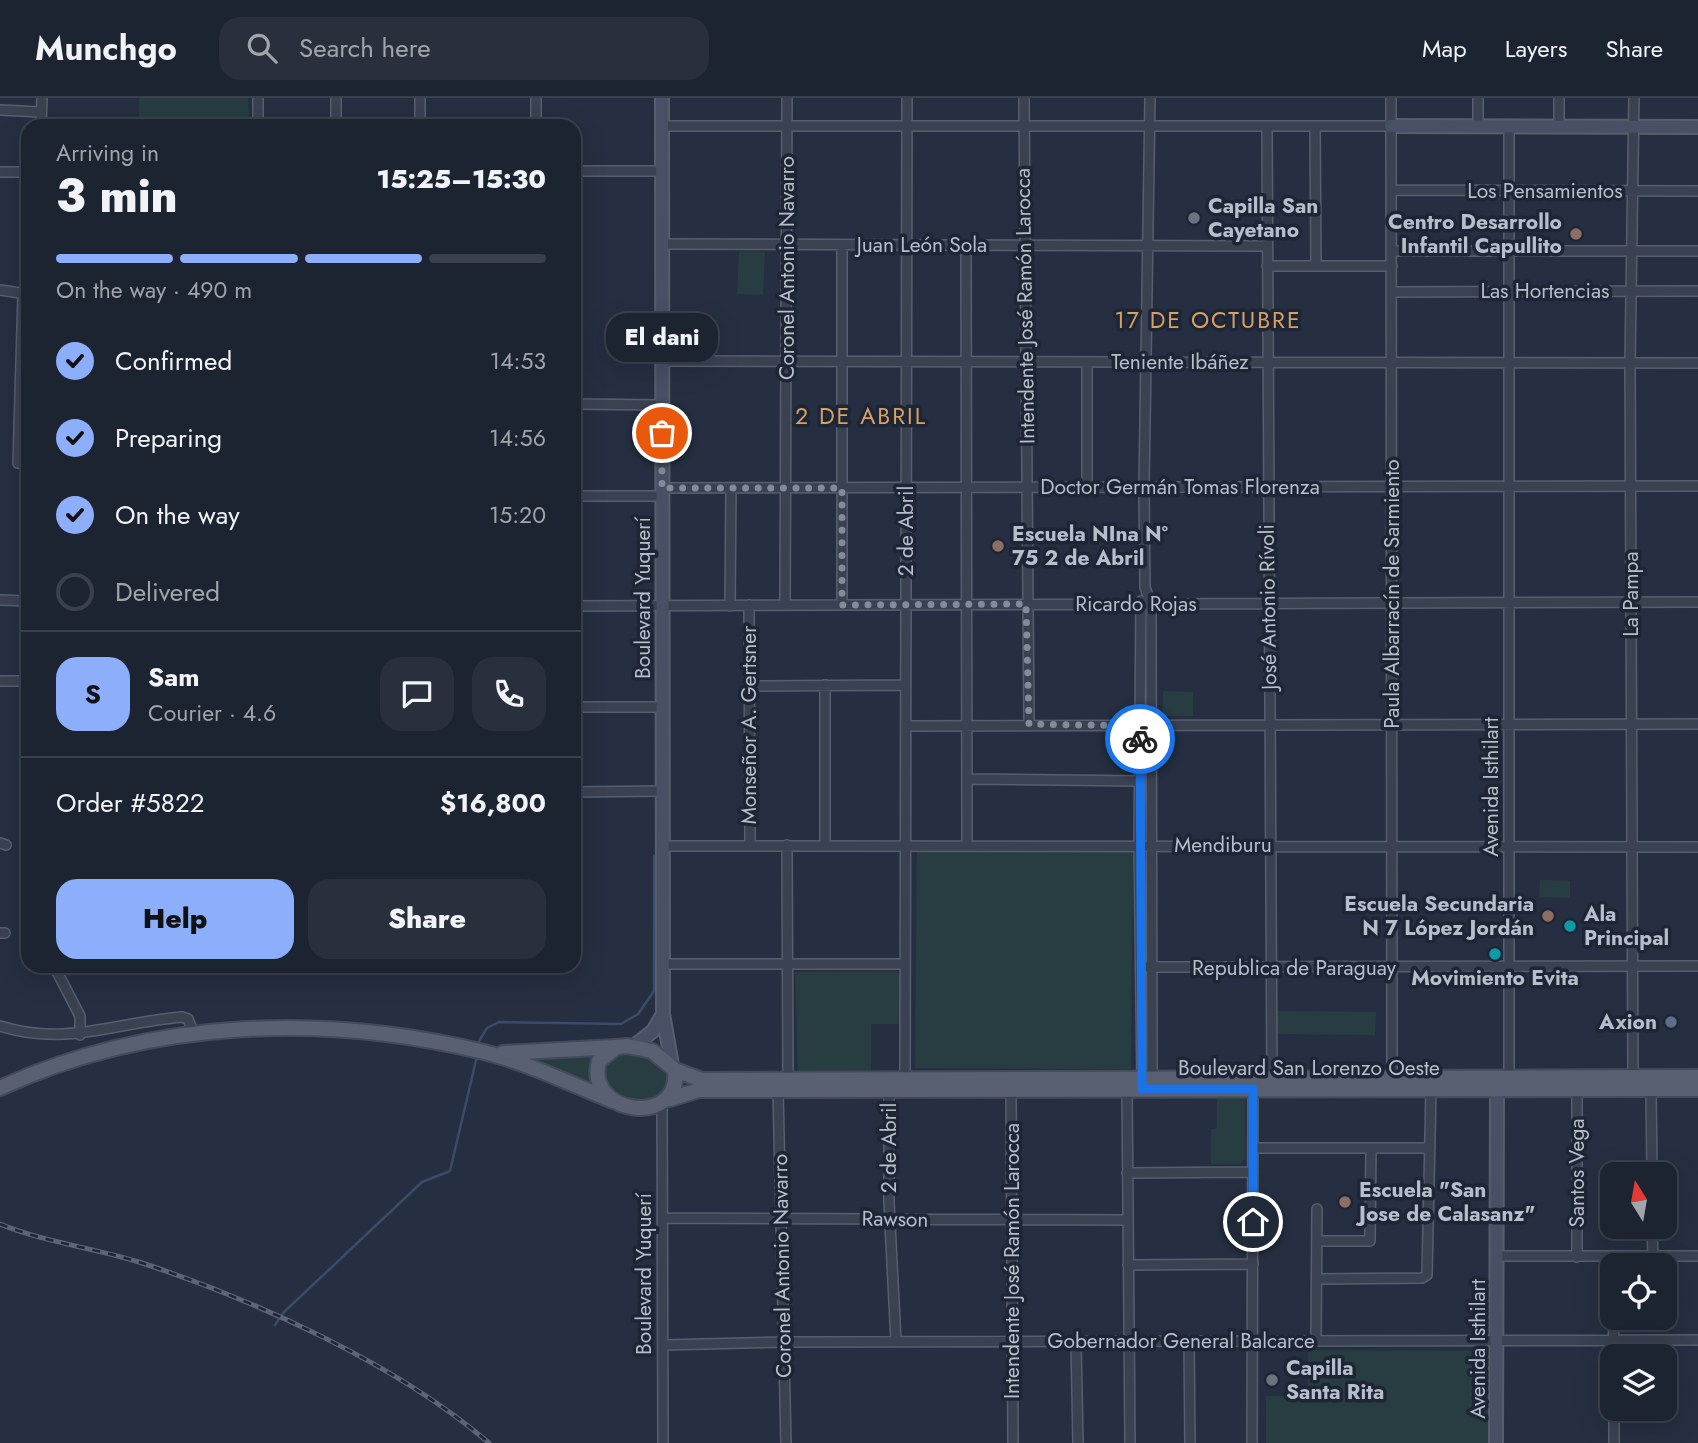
<!DOCTYPE html>
<meta charset="utf-8">
<style>
body{margin:0;font-family:Jost,sans-serif;background:#292f3d;color:#f1f3f6;height:100vh;display:flex;flex-direction:column;font-size:26px;white-space:nowrap}
*{box-sizing:border-box;margin:0}
p{font-size:23px;color:#a0a4ab}
.icon{flex:none;width:38px;height:38px;fill:none;stroke:currentColor;stroke-width:2;stroke-linecap:round;stroke-linejoin:round}
.map{position:relative;flex:1;overflow:hidden}
.sheet{position:absolute;left:21px;top:21px;width:560px;height:854px;display:flex;flex-direction:column;background:#1c2331;border-radius:21px;box-shadow:0 7px 28px #0002,0 0 0 2px #3a404d}
.sheet>*{flex:none}
.needle{width:46px;rotate:349deg}
.tools{position:absolute;left:1600px;top:1064px;display:grid;gap:14px}
.tools a{display:grid;place-items:center;width:77px;height:77px;border-radius:14px;background:#1c2331;box-shadow:0 7px 28px #0002,0 0 0 2px #3a404d;font-size:35px}
.pin{position:absolute;display:grid;place-items:center;width:60px;height:60px;color:#fff;margin:-30px;border:4px solid #fff;border-radius:50%;box-shadow:0 2px 7px #0007}
.courier{position:absolute;display:grid;place-items:center;width:70px;height:70px;margin:-35px;border:5px solid #1a73e8;border-radius:50%;background:#fff;color:#222;box-shadow:0 2px 9px #0007}
.bubble{position:absolute;height:49px;border-radius:21px;background:#1c2331;box-shadow:0 7px 28px #0002,0 0 0 2px #3a404d;font-size:23px;font-weight:800;line-height:49px;text-align:center}
.overview em{font-style:normal;font-weight:800}
.overview div{display:flex;flex-direction:column-reverse}
.overview{display:flex;align-items:center;justify-content:space-between;height:119px;padding:0 35px}
h1{font-size:46px;font-weight:800;line-height:52px}
.bar{display:grid;grid-template-columns:repeat(4,1fr);gap:10px 7px;align-content:center;height:84px;padding:0 35px}
.bar i{height:9px;border-radius:5px;background:#3a404d}
.bar .selected{background:#8daefa}
.bar p{grid-column:span 4}
.line{display:flex;align-items:center;gap:18px;padding:0 35px;border-top:2px solid #3a404d}
.line div{flex:1}
.round{display:grid;place-items:center;flex:none;width:74px;height:74px;border-radius:21px;background:#292f3d}
ol{padding:0 35px;list-style:none}
li{display:flex;align-items:center;gap:21px;height:77px}
li p{margin-inline-start:auto}
li .icon{padding:7px;border-radius:50%;background:#8daefa;color:#111;stroke-width:4}
li:last-child{color:#a0a4ab}
li i{width:38px;height:38px;border:4px solid #3a404d;border-radius:50%}
.action{display:flex;gap:14px;margin-top:auto;padding:14px 35px}
.action a{flex:1;height:80px;border-radius:21px;background:#8daefa;color:#111;font-size:28px;font-weight:800;line-height:80px;text-align:center}
.action a+a{background:#292f3d;color:#f1f3f6}
header{display:flex;align-items:center;gap:42px;box-sizing:border-box;height:98px;padding:0 35px;background:#1c2331;border-bottom:2px solid #3a404d}
header strong{font-size:33px}
nav{display:flex;gap:38px;margin-inline-start:auto;font-size:24px}
.search{width:490px;height:63px;background:#292f3d;display:flex;align-items:center;gap:18px;box-sizing:border-box;padding:0 24px;border-radius:21px;color:#a0a4ab;font-size:26px}
.map>svg:first-child{display:block}
.green{fill:#273d42}
.lines{fill:none;stroke-linecap:round;stroke-linejoin:round}
.stream{stroke:#3b4b6a;stroke-width:2.5}
.street-casing{stroke:#575f6e;stroke-width:12}
.secondary-casing{stroke:#575f6e;stroke-width:16}
.primary-casing{stroke:#434a5a;stroke-width:18}
.street{stroke:#3a4151;stroke-width:9}
.secondary{stroke:#475064;stroke-width:12}
.primary{stroke:#586071;stroke-width:14}
.rail-casing{stroke:#5c6578;stroke-width:5}
.rail{stroke:#1e2636;stroke-width:2.5;stroke-dasharray:8;stroke-linecap:butt}
.done{stroke:#838b9b;stroke-width:7;stroke-dasharray:0 12.6}
.route{stroke:#1a73e8;stroke-width:9}
.worship-dot{fill:#6b7280;stroke:#1e2636;stroke-width:2.5}
.education-dot{fill:#8d6e63;stroke:#1e2636;stroke-width:2.5}
.culture-dot{fill:#0f9aa8;stroke:#1e2636;stroke-width:2.5}
.service-dot{fill:#5c6f8a;stroke:#1e2636;stroke-width:2.5}
.labels{text-anchor:middle;dominant-baseline:central;stroke-width:7;stroke-linejoin:round;paint-order:stroke}
.street-label{font-size:21px;fill:#b6bdcb;stroke:#1e2636}
.poi-label{font-size:21px;font-weight:bold;fill:#b6bdcb;stroke:#1e2636;text-anchor:start}
.neighbourhood-label{font-size:23px;letter-spacing:2px;fill:#d7a065;stroke:#1e2636}
</style>
<header>
<strong>Munchgo</strong>
<div class="search"><svg class="icon" aria-label="search" viewBox="0 0 24 24"><circle cx="10" cy="10" r="6"/><path d="M15 15l6 6"/></svg>Search here</div>
<nav><a>Map</a><a>Layers</a><a>Share</a></nav>
</header>
<div class="map">
<svg width="1698" height="1345" viewBox="0 0 1698 1345">
<rect width="100%" height="100%" fill="#252f41"/>
<path class="green" d="M139,0H248L249,20L241,28H139Z
M739,153L765,154L763,197L737,196Z
M1163,593L1193,594V618H1163Z
M917,753L1133,754L1131,971L915,970Z
M1540,782L1570,783V800L1539,799Z
M896,873L903,877L902,926H871V975L798,974L795,874Z
M1277,913L1376,914L1375,937L1277,936Z
M599,953L595,990L526,963L528,957Z
M617,953C650,957 692,966 657,1005C627,1006 619,1002 601,978L604,963Z
M1217,1000H1245V1061L1241,1066H1211V1031L1217,1030Z
M1308,1252L1491,1253V1345H1266V1298H1308Z"/>
<g class="lines">
<path class="stream" d="M479,943L487,930L499,924L621,926L638,916L654,893V758
M275,1227L283,1215L422,1084L450,1073L477,958"/>
<g class="street-casing">
<path id="street" d="M336,0V28
M1024,0L1029,627
M1150,0L1144,389L1145,489L1151,507L1152,984
M1391,0L1392,983
M1559,0V29
M0,12L41,14
M41,28L42,0
M258,28V0
M420,28V0
M536,28V0
M662,28H1391
M1267,28L1272,985
M1315,28L1316,168
M1478,28V0
M574,73H662
M0,74H28
M1391,92L1698,93
M662,146L1266,148
M842,147V507
M966,147L967,747
M1392,153H1698
M1267,168H1392
M0,192L26,196
M1392,194L1698,193
M23,196L18,365L28,366
M662,263L1698,265
M1087,264V389
M574,306L662,307
M662,390L1698,388
M574,398H662
M0,502L28,503
M1141,503L1139,747L1142,986
M749,507L750,747
M785,507L787,0
M574,508L1698,504
M730,508L731,390
M0,583H28
M825,587V747
M749,588L906,587
M574,609H662
M906,628L1698,626
M967,681L1140,683
M574,694L662,693
M0,745L6,747
M787,747L788,982
M663,748L1698,749
M0,835H5
M663,866H905
M54,868L80,918V937
M1141,869L1698,868
M0,928C67,949 116,924 182,919L188,921L194,936
M1509,979V28
M1633,982L1630,265L1634,0
M905,985L907,0
M889,987V1105L896,1244
M1011,990L1013,1345
M1577,991V1159
M1651,991L1652,1076
M778,992L786,1345
M1127,992L1130,1345
M662,1006L663,1345
M1253,1050H1430
M1127,1075L1253,1074
M663,1120L1128,1122
M1652,1129L1653,1159
M1317,1143H1370L1371,1051
M1498,1158H1698
M1128,1167L1253,1166
M1317,1181L1422,1180L1427,1177L1431,992
M1189,1243L1190,1345
M1316,1243L1317,1111
M1076,1244L1078,1345
M664,1247L783,1244L1698,1242
M1613,1258L1614,1220
M1614,1311V1345
M1252,1345L1253,988"/>
</g>
<g class="secondary-casing">
<path id="secondary" d="M662,0L663,916L672,967
M1391,28L1698,29
M634,948L653,933L663,916
M1496,1345L1497,996L1505,984"/>
</g>
<g class="primary-casing">
<path id="primary" d="M627,948L652,953L675,972C682,1030 584,1017 599,963L617,949Z
M503,955L615,949
M675,972L702,982L1698,979
M0,990C150,921 325,915 484,954C528,965 571,986 613,1003
M670,1001L699,992L1698,991"/>
</g>
<use href="#street" class="street"/>
<use href="#secondary" class="secondary"/>
<use href="#primary" class="primary"/>
<g class="rail-casing">
<path id="rail" d="M0,1126C44,1144 94,1150 139,1164C255,1202 397,1266 489,1345"/>
</g>
<use href="#rail" class="rail"/>
</g>
<g class="lines">
<path class="done" d="M662,335V390H842V507L1026,506L1029,626L1140,628V641"/>
<path class="route" d="M1140,641L1142,991H1253V1124"/>
</g>
<g class="worship-dot">
<circle cx="1194" cy="120" r="7"/>
<circle cx="1272" cy="1282" r="7"/>
</g>
<g class="education-dot">
<circle cx="1576" cy="136" r="7"/>
<circle cx="998" cy="448" r="7"/>
<circle cx="1548" cy="818" r="7"/>
<circle cx="1345" cy="1104" r="7"/>
</g>
<g class="culture-dot">
<circle cx="1570" cy="828" r="7"/>
<circle cx="1495" cy="856" r="7"/>
</g>
<circle class="service-dot" cx="1671" cy="924" r="7"/>
<g class="labels">
<g class="street-label">
<text x="1545" y="93">Los Pensamientos</text>
<text x="922" y="147">Juan León Sola</text>
<text transform="translate(787 170) rotate(-90)">Coronel Antonio Navarro</text>
<text x="1545" y="193">Las Hortencias</text>
<text transform="translate(1025 208) rotate(-91)">Intendente José Ramón Larocca</text>
<text x="1180" y="264">Teniente Ibáñez</text>
<text x="1180" y="389">Doctor Germán Tomas Florenza</text>
<text transform="translate(906 433) rotate(-90)">2 de Abril</text>
<text transform="translate(1392 496) rotate(-90)">Paula Albarracín de Sarmiento</text>
<text transform="translate(1631 496) rotate(-90)">La Pampa</text>
<text transform="translate(643 500) rotate(-90)">Boulevard Yuquerí</text>
<text x="1136" y="506">Ricardo Rojas</text>
<text transform="translate(1268 509) rotate(-91)">José Antonio Rívoli</text>
<text transform="translate(749 627) rotate(-90)">Monseñor A. Gertsner</text>
<text transform="translate(1491 689) rotate(-90)">Avenida Isthilart</text>
<text x="1223" y="747">Mendiburu</text>
<text x="1294" y="870">Republica de Paraguay</text>
<text x="1309" y="970">Boulevard San Lorenzo Oeste</text>
<text transform="translate(889 1050) rotate(-90)">2 de Abril</text>
<text transform="translate(1577 1075) rotate(-90)">Santos Vega</text>
<text transform="translate(895 1121) rotate(1)">Rawson</text>
<text transform="translate(1012 1163) rotate(-90)">Intendente José Ramón Larocca</text>
<text transform="translate(782 1168) rotate(-91)">Coronel Antonio Navarro</text>
<text transform="translate(644 1176) rotate(-90)">Boulevard Yuquerí</text>
<text x="1181" y="1243">Gobernador General Balcarce</text>
<text transform="translate(1478 1251) rotate(-90)">Avenida Isthilart</text>
</g>
<g class="poi-label">
<text x="1208" y="108">Capilla San<tspan x="1208" dy="24">Cayetano</tspan></text>
<text x="1562" y="124" text-anchor="end">Centro Desarrollo<tspan x="1562" dy="24">Infantil Capullito</tspan></text>
<text x="1012" y="436">Escuela NIna N°<tspan x="1012" dy="24">75 2 de Abril</tspan></text>
<text x="1534" y="806" text-anchor="end">Escuela Secundaria<tspan x="1534" dy="24">N 7 López Jordán</tspan></text>
<text x="1584" y="816">Ala<tspan x="1584" dy="24">Principal</tspan></text>
<text x="1495" y="880" text-anchor="middle">Movimiento Evita</text>
<text x="1657" y="924" text-anchor="end">Axion</text>
<text x="1359" y="1092">Escuela "San<tspan x="1359" dy="24">Jose de Calasanz"</tspan></text>
<text x="1286" y="1270">Capilla<tspan x="1286" dy="24">Santa Rita</tspan></text>
</g>
<g class="neighbourhood-label">
<text x="1208" y="222">17 DE OCTUBRE</text>
<text x="861" y="318">2 DE ABRIL</text>
</g>
</g>
</svg>
<div class="tools">
<a><svg class="needle" viewBox="-14 -14 28 28"><path d="M0-13l5 13h-10z" fill="#e53935"/><path d="M0 13l5-13h-10z" fill="#a0a4ab"/></svg></a>
<a><svg class="icon" aria-label="locate" viewBox="0 0 24 24"><circle cx="12" cy="12" r="6"/><path d="M12 2v4M12 18v4M2 12h4M18 12h4"/></svg></a>
<a><svg class="icon" aria-label="layers" viewBox="0 0 24 24"><path d="M12 4l9 5-9 5-9-5zM3 14l9 5 9-5"/></svg></a>
</div>
<div class="pin" style="left:662px;top:335px;background:#ea580c"><svg class="icon" aria-label="bag" viewBox="0 0 24 24"><path d="M5 8h14l-1 12H6zM9 8a3 3 0 0 1 6 0"/></svg></div>
<div class="pin" style="left:1253px;top:1124px;background:#1f2937"><svg class="icon" aria-label="home" viewBox="0 0 24 24"><path d="M3 11l9-7 9 7M6 9v11h12V9"/></svg></div>
<div class="courier" style="left:1140px;top:641px"><svg class="icon" aria-label="bike" viewBox="0 0 24 24"><circle cx="6" cy="16" r="4"/><circle cx="18" cy="16" r="4"/><path d="M6 16l4-8h5l3 8M10 8l3 8H6M13 5h3"/></svg></div>
<div class="bubble" style="left:606px;top:215px;width:112px">El dani</div>
<section class="sheet">
<div class="overview"><div><h1>3 min</h1><p>Arriving in</p></div><em>15:25–15:30</em></div>
<div class="bar"><i class="selected"></i><i class="selected"></i><i class="selected"></i><i></i><p>On the way · 490 m</p></div>
<ol>
<li><svg class="icon" aria-label="check" viewBox="0 0 24 24"><path d="M5 12l5 5 9-10"/></svg>Confirmed<p>14:53</p></li>
<li><svg class="icon" aria-label="check" viewBox="0 0 24 24"><path d="M5 12l5 5 9-10"/></svg>Preparing<p>14:56</p></li>
<li><svg class="icon" aria-label="check" viewBox="0 0 24 24"><path d="M5 12l5 5 9-10"/></svg>On the way<p>15:20</p></li>
<li><i></i>Delivered</li>
</ol>
<div class="line" style="height:126px"><b class="round" style="background:#8daefa;color:#111">S</b><div><b>Sam</b><p>Courier · 4.6</p></div><a class="round"><svg class="icon" aria-label="chat" viewBox="0 0 24 24"><path d="M4 5h16v11H9l-5 4z"/></svg></a><a class="round"><svg class="icon" aria-label="phone" viewBox="0 0 24 24"><path d="M5 4h4l2 5-3 2q2 4 5 5l2-3 5 2v4C11 20 4 13 5 4z"/></svg></a></div>
<div class="line" style="height:91px"><div>Order #5822</div><b>$16,800</b></div>
<div class="action"><a>Help</a><a>Share</a></div>
</section>
</div>
